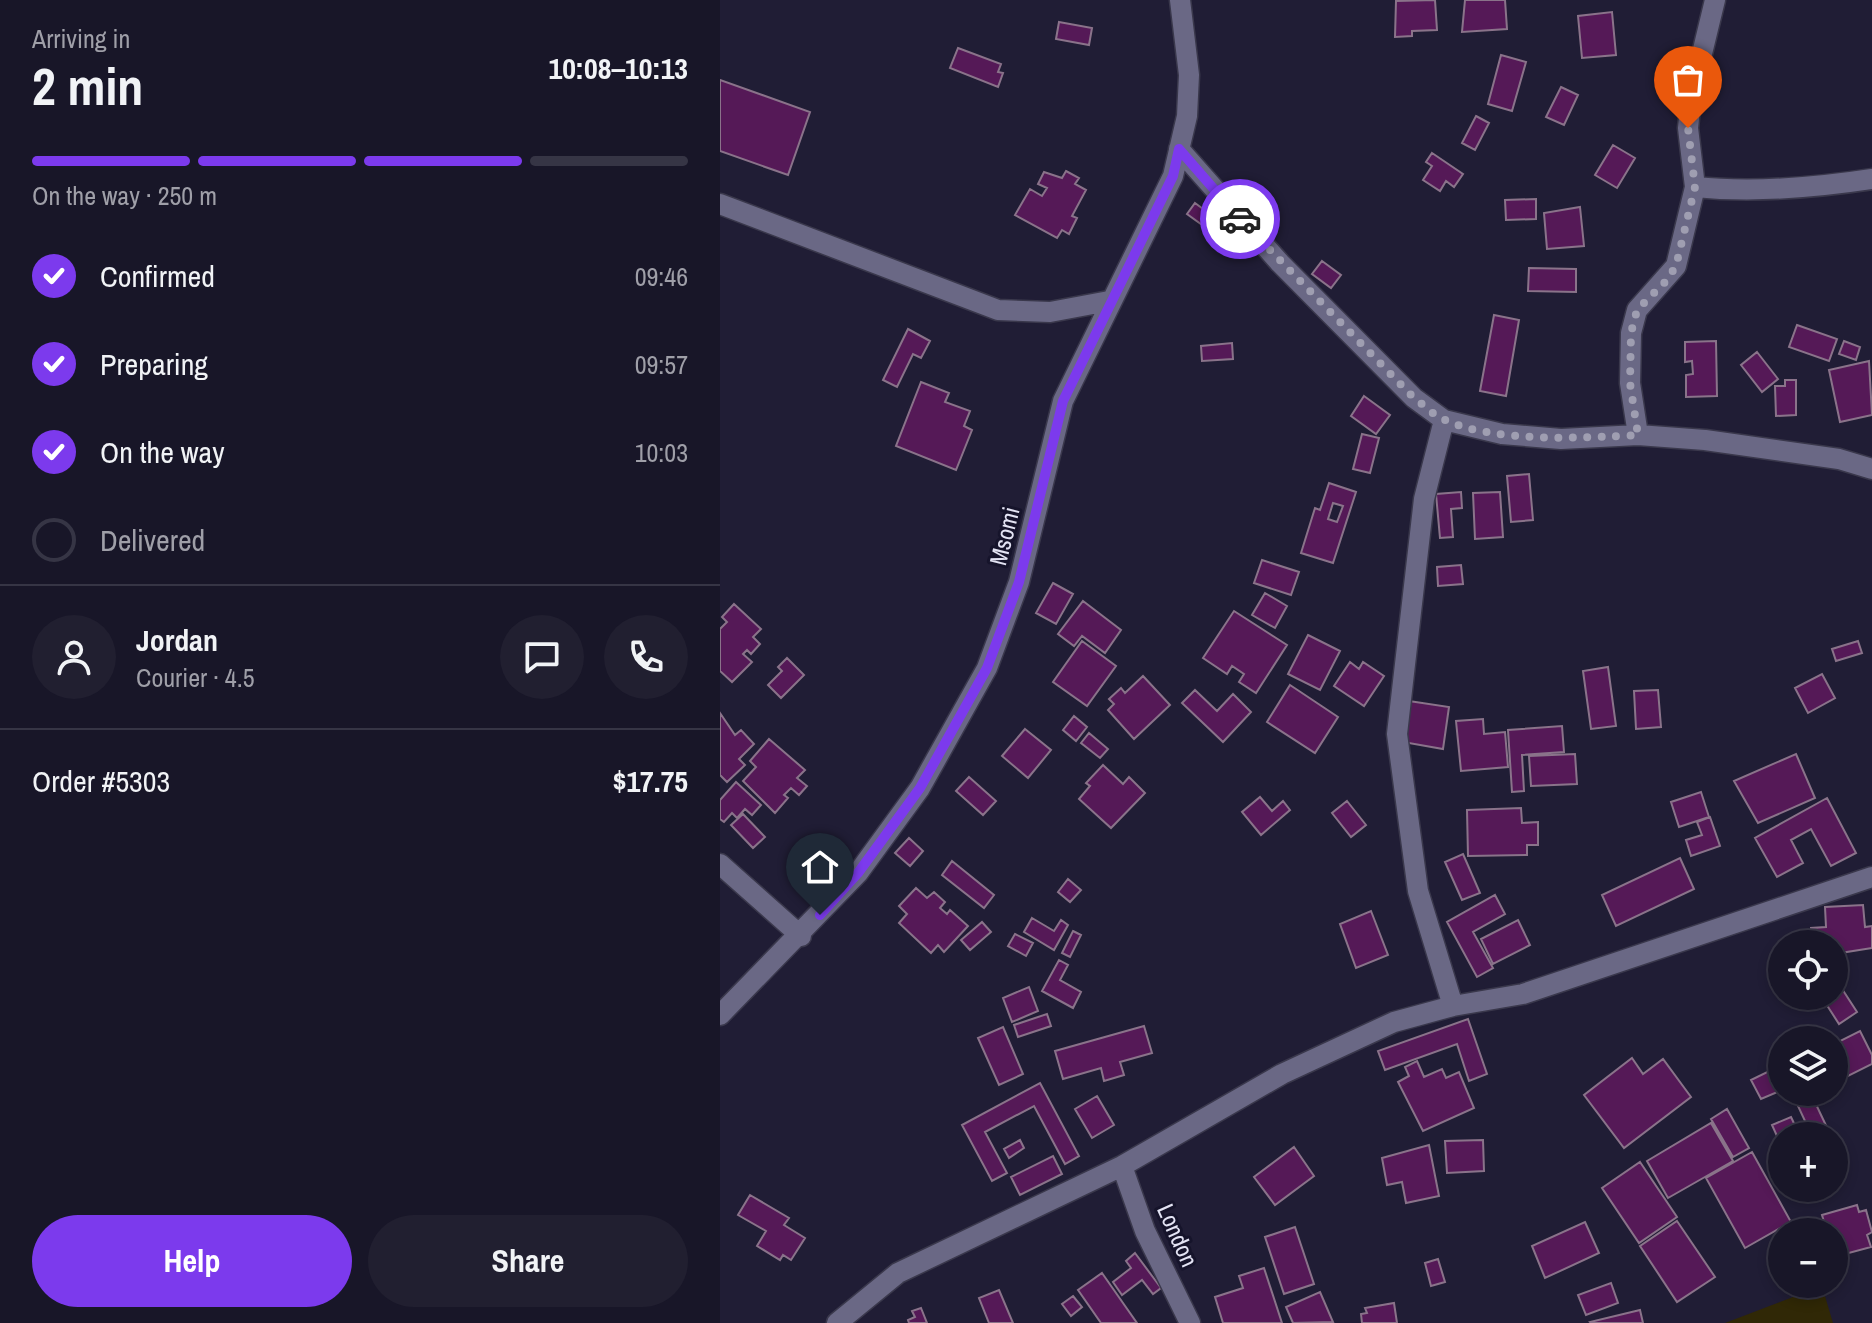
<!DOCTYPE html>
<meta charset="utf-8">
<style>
body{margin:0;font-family:"Archivo Narrow",sans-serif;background:#211f30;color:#f1f3f6;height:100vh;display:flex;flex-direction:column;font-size:30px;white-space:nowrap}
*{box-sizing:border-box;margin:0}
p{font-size:26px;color:#9f9fa8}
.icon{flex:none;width:44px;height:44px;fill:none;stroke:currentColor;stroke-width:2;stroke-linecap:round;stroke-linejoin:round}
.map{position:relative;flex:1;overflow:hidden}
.drawer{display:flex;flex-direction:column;background:#181628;width:720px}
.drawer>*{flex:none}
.tools{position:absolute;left:1048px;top:930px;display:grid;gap:16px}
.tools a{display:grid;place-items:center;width:80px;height:80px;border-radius:50%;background:#181628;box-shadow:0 4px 12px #0003,0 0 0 2px #363545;font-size:40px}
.pin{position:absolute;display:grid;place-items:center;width:68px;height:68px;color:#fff;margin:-82px -34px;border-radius:50% 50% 50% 0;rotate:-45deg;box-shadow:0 0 8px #0007}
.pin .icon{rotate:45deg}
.courier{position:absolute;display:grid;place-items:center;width:80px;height:80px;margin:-40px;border:6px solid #7c3aed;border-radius:50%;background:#fff;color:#222;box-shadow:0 2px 10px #0007}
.summary em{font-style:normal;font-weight:700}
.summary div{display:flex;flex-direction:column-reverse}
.summary{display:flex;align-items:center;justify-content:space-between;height:136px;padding:0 32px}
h1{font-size:52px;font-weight:700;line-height:60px}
.bar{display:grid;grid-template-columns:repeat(4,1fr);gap:12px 8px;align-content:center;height:96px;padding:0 32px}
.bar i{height:10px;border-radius:6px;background:#363545}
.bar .active{background:#7c3aed}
.bar p{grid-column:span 4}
.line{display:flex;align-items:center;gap:20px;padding:0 32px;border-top:2px solid #363545}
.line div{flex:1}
.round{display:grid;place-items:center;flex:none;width:84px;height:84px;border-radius:42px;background:#211f30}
ol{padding:0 32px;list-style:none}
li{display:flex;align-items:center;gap:24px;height:88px}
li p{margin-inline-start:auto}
li .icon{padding:8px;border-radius:50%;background:#7c3aed;color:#fff;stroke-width:4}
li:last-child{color:#9f9fa8}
li i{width:44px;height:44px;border:4px solid #363545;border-radius:50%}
.action{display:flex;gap:16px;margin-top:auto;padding:16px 32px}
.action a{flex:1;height:92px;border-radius:48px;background:#7c3aed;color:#fff;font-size:32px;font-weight:700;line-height:92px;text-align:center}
.action a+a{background:#211f30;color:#f1f3f6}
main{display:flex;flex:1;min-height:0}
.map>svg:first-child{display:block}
.sand{fill:#302806}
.building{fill:#551957;stroke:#8a738a;stroke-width:2;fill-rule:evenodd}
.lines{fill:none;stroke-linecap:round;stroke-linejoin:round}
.minor-casing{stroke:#3a384c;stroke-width:23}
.minor{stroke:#6a6885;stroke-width:20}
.done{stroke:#9f9eb1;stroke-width:8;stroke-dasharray:0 14.4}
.route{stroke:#7c3aed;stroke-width:10}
.labels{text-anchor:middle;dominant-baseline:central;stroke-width:6;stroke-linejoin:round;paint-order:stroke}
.street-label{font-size:24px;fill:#e4e4f4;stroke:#16142b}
</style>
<main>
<section class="drawer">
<div class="summary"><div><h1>2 min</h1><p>Arriving in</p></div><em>10:08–10:13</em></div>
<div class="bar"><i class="active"></i><i class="active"></i><i class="active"></i><i></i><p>On the way · 250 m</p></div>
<ol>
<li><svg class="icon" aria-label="check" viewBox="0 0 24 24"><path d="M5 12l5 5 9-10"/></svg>Confirmed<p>09:46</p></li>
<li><svg class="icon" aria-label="check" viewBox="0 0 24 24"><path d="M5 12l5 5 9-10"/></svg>Preparing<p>09:57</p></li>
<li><svg class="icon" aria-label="check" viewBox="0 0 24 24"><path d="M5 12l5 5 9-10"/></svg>On the way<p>10:03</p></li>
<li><i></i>Delivered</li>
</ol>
<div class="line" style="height:144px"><a class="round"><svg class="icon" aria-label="person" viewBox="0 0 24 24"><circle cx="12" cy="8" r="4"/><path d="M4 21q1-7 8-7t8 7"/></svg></a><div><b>Jordan</b><p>Courier · 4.5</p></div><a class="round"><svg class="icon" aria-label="chat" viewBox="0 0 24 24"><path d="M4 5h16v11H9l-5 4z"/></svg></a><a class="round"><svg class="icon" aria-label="phone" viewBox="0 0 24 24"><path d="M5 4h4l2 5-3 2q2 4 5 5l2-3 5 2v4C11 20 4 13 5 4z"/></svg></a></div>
<div class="line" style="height:104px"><div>Order #5303</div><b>$17.75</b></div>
<div class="action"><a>Help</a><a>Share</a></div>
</section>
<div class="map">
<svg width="1152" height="1323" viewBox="0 0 1152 1323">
<rect width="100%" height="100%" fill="#201d35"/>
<path class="sand" d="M1102,1286L1113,1323H1005Z"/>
<path class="building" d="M715,0L717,30L692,31V36L675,37L676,1Z
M745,0H785L787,29L742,32Z
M892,12L896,55L862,58L858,16Z
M339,22L372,28L369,45L336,39Z
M238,48L281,64L278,72L283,73L278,87L230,68Z
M781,55L806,62L792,111L768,104Z
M0,80L90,112L68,175L0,151Z
M841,87L858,95L844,125L826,117Z
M756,116L769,123L755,150L742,143Z
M893,145L915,158L897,188L875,175Z
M712,153L743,174L734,187L726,181L720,191L703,180L712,166L706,162Z
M346,171L359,178L355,184L366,190L352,216L357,218L349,234L342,230L337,238L295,215L310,189L322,196L327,188L318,184L324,172L342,178Z
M816,199V219L786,220L785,200Z
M475,203L490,214L493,210L502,217L492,232L467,214Z
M860,207L864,246L827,249L824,213Z
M602,261L621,275L611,288L592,274Z
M809,268L856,269V292L808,291Z
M774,315L799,320L786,396L760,391Z
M1077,325L1117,339L1109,361L1069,347Z
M188,329L210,341L201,358L193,354L177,387L163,380Z
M996,341L997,396L966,397V375L973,374L972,361L965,362V342Z
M1124,341L1140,347L1136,360L1119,354Z
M512,343L513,359L482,361L481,346Z
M1037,352L1058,379L1042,392L1021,365Z
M1149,361L1152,415L1120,422L1109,370Z
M1065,380H1076V415L1056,416L1055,386H1065Z
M201,382L229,393L225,402L250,411L244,426L252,430L236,470L176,446Z
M644,396L670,415L656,434L631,416Z
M642,434L659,438L650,473L633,469Z
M809,474L813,520L791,522L787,476Z
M609,483L636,492L613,563L581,553L595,508L600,510ZM613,503L623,506L617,522L608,519Z
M741,492L742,508L731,509L733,537L720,538L716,494Z
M780,492L783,537L755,539L753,493Z
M542,560L579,572L571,595L534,583Z
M741,565L743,584L718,586L717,567Z
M333,583L353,594L336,624L316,613Z
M545,593L567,606L555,628L532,615Z
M363,601L401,630L385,653L362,636L354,646L338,634Z
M14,604L41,629L33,637L40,644L31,654L27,650L23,654L32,662L12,682L0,671V629L7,622L2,617Z
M514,611L567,645L536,693L519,682L524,674L512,666L507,674L483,658Z
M588,635L620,651L600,690L568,674Z
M362,641L396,666L367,706L333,682Z
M1138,641L1142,653L1116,661L1112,649Z
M67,658L84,675L61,698L48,685L62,671L58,667Z
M630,662L639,669L643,662L664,676L644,706L614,686Z
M888,667L896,726L871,729L863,671Z
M1102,674L1115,698L1088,713L1075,688Z
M423,676L450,705L414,739L388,710L394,704L389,699L401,688L405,693Z
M570,685L618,717L595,753L547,722Z
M475,690L497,711L513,694L531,712L503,742L462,703Z
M938,690L941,727L916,729L914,691Z
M689,701L729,707L723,749L683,742Z
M0,713L15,735L21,730L34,744L19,759L25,765L7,782L0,775Z
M354,716L367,727L356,741L343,730Z
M763,719L764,734L785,732L788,767L741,771L736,721Z
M842,726L844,752L802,755L804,791L792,792L788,730Z
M305,729L331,750L308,778L282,756Z
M369,733L388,749L380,758L361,743Z
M49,739L85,770L77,778L87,786L79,795L71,788L64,795L68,798L55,813L23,781L36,767L30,761Z
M855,754L857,784L811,786L809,756Z
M1076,754L1095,798L1038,823L1014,781Z
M383,765L403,784L409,777L425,793L391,828L359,799L370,786L366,783Z
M249,777L276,801L263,815L236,791Z
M16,782L41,805L32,815L25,809L17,818L12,813L4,822L0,819V800Z
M981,792L989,817L959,827L951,802Z
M540,797L552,811L563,801L570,810L541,835L522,812Z
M1107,798L1136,853L1111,866L1091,829L1071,840L1083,863L1057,877L1035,838Z
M627,801L646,825L631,837L612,813Z
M801,808L802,823L818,822V845H807V855L748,856L747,810Z
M23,814L45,837L33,848L11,825Z
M990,817L1000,846L971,856L966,840L982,835L977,822Z
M189,838L203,851L190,866L175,853Z
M743,854L760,893L742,900L725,862Z
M960,858L974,889L896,926L882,895Z
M232,861L274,895L264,908L222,875Z
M348,879L361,890L350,902L338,892Z
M196,888L207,898L214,892L225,902L220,908L227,914L230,910L248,926L224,952L218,945L211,953L179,923L187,914L179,906Z
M775,895L785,914L753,932L773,968L757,977L727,922Z
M1143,905L1145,927L1152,926V948L1114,954V944H1092L1091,928L1106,927L1105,907Z
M651,911L668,955L636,968L620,924Z
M312,918L334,931L341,920L348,925L334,950L304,932Z
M798,920L810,945L773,964L761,939Z
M262,922L271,932L250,950L241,940Z
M353,931L361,935L350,957L342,953Z
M295,934L313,943L306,956L288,946Z
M339,960L348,965L340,980L361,992L353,1008L322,991Z
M1115,978L1137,1012L1119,1024L1101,996H1114Z
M309,987L318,1011L292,1022L283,998Z
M327,1014L331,1026L298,1037L294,1025Z
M748,1019L767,1074L749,1081L737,1044L665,1070L658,1051Z
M424,1026L432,1053L400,1062L404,1075L384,1081L381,1068L343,1079L335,1051Z
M283,1027L303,1074L279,1085L258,1038Z
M1140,1031L1152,1055V1064L1114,1083V1044Z
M912,1058L923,1074L943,1059L971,1097L904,1148L864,1095Z
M697,1061L704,1077L722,1069L726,1078L739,1072L754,1108L703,1131L678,1082L689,1076L685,1067Z
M1062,1065V1090L1041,1099L1031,1080Z
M320,1083L359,1156L345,1164L314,1106L265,1132L287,1173L272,1181L242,1125Z
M377,1096L394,1125L372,1138L355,1109Z
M1093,1098L1111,1136H1092L1078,1106Z
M1007,1109L1029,1148L1013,1157L991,1119Z
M1071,1117L1080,1136H1062V1147L1052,1125Z
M991,1123L1013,1161L948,1198L927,1161Z
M300,1140L304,1148L289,1158L284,1149Z
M763,1140L764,1171L727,1173L725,1141Z
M709,1145L719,1196L686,1203L682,1182L667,1185L662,1158Z
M574,1147L594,1176L555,1205L534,1177Z
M1032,1152L1071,1222L1025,1248L986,1178Z
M333,1156L342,1174L300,1195L291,1177Z
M920,1162L957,1217L919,1243L882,1188Z
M30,1195L69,1218L64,1225L85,1238L71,1260L63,1255L60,1260L37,1246L46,1231L18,1215Z
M1137,1205L1139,1212L1146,1210L1152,1232L1147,1235L1151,1247L1114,1257V1232H1107L1102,1215Z
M957,1221L995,1277L957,1302L920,1246Z
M865,1222L879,1253L825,1278L812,1246Z
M575,1227L594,1284L564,1294L545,1237Z
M415,1253L441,1288L433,1294L422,1280L402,1295L393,1282L411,1268L406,1261Z
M718,1259L725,1282L711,1286L705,1263Z
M544,1268L562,1323H503L495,1297L523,1288L519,1276Z
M382,1273L417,1323H381L358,1290Z
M891,1283L898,1303L866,1315L858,1295Z
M279,1290L293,1323H269L259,1298Z
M600,1292L613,1322L573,1323L566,1307Z
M353,1296L362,1307L351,1316L342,1304Z
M674,1303L677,1323H642L641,1314L647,1313L645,1308Z
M201,1308L207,1323H189L188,1320L195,1317L192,1311Z
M920,1310L923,1323H871L870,1322Z"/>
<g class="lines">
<g class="minor-casing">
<path id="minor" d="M459,149L560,263L694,398L724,420L782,434L841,439L918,435L985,440L1119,459L1152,469
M975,187C1035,193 1093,188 1152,179
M0,204L278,310L330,312L389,301
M724,420L704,499L677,734L698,891L733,1006
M918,435L910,383L911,333L917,310L956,266L975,187L968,128L971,99L995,0
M0,864L81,936
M0,1015L138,873L200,788L267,668L299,582L343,401L453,176L467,116L469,75L460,0
M402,1166L425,1231L470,1323
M117,1323L178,1273L402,1166L562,1074L674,1022L733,1006L803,994L1152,877"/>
</g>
<use href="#minor" class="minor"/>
</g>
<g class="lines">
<path class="done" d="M520,219L694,398C704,405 714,416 725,420C775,443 864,438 918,435L910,383L911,333L917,310L946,281L956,266L975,187L968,128"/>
<path class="route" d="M100,915L138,873L200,788L267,668L299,582L343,401L453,176L459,149L520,219"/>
</g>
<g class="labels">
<g class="street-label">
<text transform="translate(284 536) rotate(-76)">Msomi</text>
<text transform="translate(458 1235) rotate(66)">London</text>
</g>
</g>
</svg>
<div class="tools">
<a><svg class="icon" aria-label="locate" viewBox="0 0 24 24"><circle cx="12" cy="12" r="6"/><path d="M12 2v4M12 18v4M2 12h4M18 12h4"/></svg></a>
<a><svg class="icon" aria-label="layers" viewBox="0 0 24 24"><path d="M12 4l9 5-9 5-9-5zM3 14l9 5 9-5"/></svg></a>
<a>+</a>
<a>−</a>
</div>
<div class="pin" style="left:968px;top:128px;background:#ea580c"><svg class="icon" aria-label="bag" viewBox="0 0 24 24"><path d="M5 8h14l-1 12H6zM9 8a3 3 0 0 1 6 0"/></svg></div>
<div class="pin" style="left:100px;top:915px;background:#1f2937"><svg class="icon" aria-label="home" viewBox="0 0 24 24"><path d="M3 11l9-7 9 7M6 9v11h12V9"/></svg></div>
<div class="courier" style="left:520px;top:219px"><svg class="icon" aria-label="car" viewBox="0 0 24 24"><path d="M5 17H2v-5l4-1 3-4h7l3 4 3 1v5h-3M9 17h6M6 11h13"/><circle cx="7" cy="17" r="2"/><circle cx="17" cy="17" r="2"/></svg></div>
</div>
</main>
